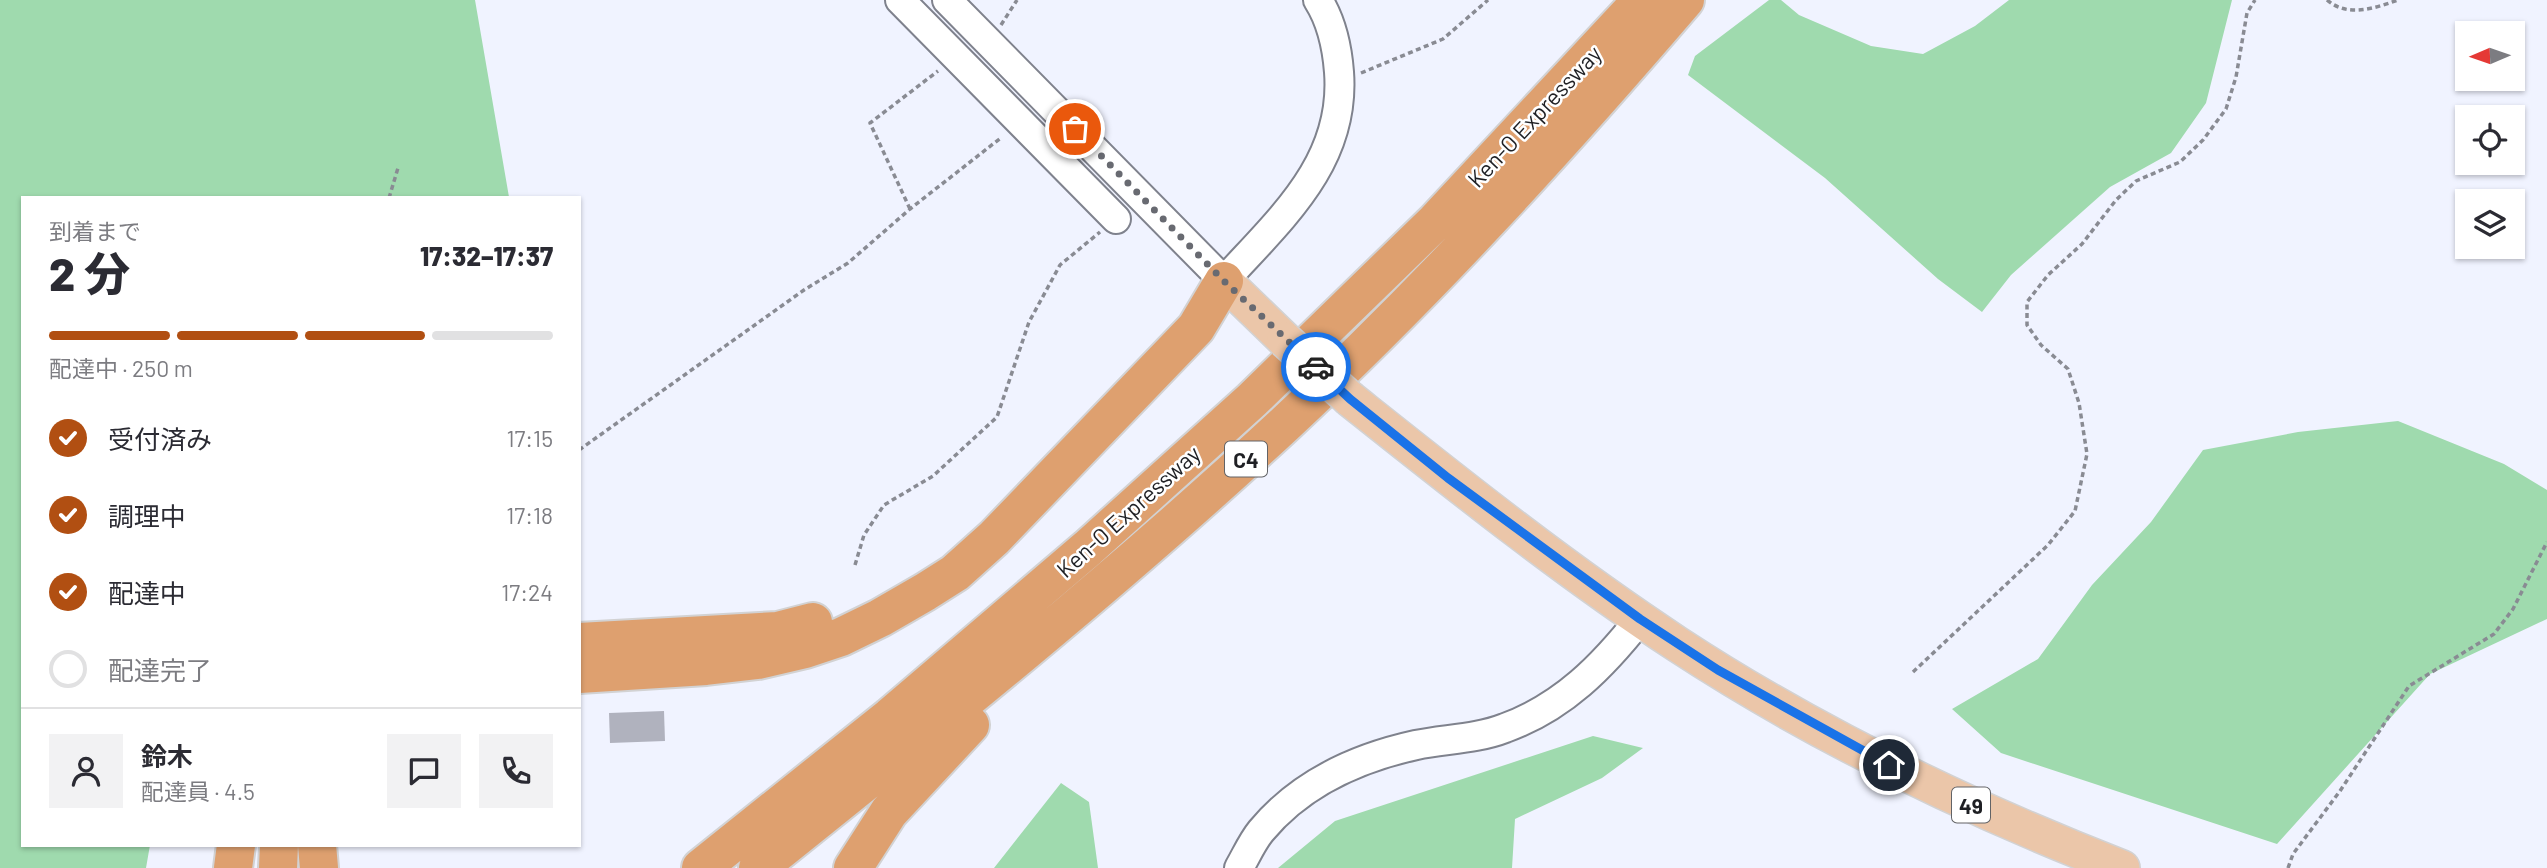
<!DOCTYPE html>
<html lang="ja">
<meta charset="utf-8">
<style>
body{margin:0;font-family:Barlow,"Noto Sans JP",sans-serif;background:#f2f2f3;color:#2b2b33;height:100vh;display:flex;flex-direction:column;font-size:26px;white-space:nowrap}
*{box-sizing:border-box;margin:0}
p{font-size:23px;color:#7c7c81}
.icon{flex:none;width:38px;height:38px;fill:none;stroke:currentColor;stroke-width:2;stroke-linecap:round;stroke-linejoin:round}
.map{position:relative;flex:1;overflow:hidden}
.details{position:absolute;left:21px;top:196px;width:560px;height:651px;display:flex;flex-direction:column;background:#fff;border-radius:0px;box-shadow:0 2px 5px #0004}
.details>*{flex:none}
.needle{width:46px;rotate:268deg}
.fabs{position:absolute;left:2455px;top:21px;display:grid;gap:14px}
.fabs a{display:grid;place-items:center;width:70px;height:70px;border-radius:0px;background:#fff;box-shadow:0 2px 5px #0004;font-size:35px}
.pin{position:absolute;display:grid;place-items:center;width:60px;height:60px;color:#fff;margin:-30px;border:4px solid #fff;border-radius:50%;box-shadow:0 2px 7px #0007}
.courier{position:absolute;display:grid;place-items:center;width:70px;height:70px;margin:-35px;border:5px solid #1a73e8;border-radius:50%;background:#fff;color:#222;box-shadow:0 2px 9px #0007}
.overview em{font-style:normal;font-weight:800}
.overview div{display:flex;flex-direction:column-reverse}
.overview{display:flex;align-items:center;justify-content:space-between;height:119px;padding:0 28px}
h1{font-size:46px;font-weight:800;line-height:52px}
.bar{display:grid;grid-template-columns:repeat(4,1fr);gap:10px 7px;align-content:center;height:84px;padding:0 28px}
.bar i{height:9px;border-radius:5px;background:#e1e1e2}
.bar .selected{background:#b14f12}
.bar p{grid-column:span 4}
.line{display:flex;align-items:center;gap:18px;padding:0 28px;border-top:2px solid #e1e1e2}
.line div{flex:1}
.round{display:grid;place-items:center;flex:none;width:74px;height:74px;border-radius:0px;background:#f2f2f3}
ol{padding:0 28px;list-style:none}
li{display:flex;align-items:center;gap:21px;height:77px}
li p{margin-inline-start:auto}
li .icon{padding:7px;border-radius:50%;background:#b14f12;color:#fff;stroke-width:4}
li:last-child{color:#7c7c81}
li i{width:38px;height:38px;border:4px solid #e1e1e2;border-radius:50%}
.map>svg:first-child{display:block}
.green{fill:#9fdaae}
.building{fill:#b0b2be}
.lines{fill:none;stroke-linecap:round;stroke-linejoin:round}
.minor-casing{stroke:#7f828d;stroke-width:32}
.major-casing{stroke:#d2d2d3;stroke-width:38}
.highway-casing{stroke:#d2d2d3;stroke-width:42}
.path{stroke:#898b93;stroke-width:3.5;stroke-dasharray:5 3.5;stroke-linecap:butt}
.minor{stroke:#fff;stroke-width:28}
.major{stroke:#ebc6a9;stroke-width:35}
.highway{stroke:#dea06f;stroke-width:38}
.major-bridge-casing{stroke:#d2d2d3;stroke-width:38;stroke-linecap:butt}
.major-bridge{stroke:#ebc6a9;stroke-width:35}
.done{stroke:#686a71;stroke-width:7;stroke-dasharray:0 12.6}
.route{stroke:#1a73e8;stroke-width:9}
.labels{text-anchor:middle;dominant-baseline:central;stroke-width:5;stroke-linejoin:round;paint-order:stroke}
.shield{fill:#fff;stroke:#626366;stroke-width:2}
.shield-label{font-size:21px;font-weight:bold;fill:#1f2024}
.street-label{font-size:23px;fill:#1f2024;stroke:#fff}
</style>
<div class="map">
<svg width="2547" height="868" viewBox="0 0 2547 868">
<rect width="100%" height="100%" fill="#f0f3ff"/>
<path class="green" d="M0,0H475L509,197L23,198V845H150L146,868H0Z
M1769,0H1781L1799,15L1871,46L1923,54L1975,26L2009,0H2232L2206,103L2171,153L2110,187L2011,275L1982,312L1938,279L1825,178L1688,75L1695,56Z
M2398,421L2504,464L2547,490V619L2430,674L2277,844L2001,753L1952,709L2038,659L2092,585L2151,522L2203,450L2298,432Z
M1593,736L1643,748L1602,778L1515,819L1512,868H1278L1335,821Z
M1061,783L1089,802L1098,868H994Z"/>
<path class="building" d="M664,711L665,741L610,743L609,713Z"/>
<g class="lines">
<g class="minor-casing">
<path id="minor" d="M900,0L1116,219
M947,0L1224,281C1280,219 1346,163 1339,72C1337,46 1332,22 1318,0
M1239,868C1246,856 1252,842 1261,831C1300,784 1357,758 1416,745C1446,739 1477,739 1505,728C1563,707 1603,666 1640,619"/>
</g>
<g class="major-casing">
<path id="major" d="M1224,281L1285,340
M1350,399C1457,484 1563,569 1677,644C1816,735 1968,808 2122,868"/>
</g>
<g class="highway-casing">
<path id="highway" d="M579,642L778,631L813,622
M579,674L706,666L758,660L805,649L841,637L880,618L925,592L955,573L994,538L1196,328L1224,281
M317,845L319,868
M233,868L236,845
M278,868L279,845
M701,868L890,717L1088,548L1252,400L1436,221L1642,0
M758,868C938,724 1117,580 1286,423C1428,291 1559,147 1685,0
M853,868L889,812L970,725"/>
</g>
<path class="path" d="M2327,0C2348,18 2375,8 2398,0
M1001,25L1017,0
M1361,73L1443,39L1488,0
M389,198L398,168
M910,209L870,123L938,71
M579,450L804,290L848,263L910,209L1002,137
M855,565L864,535L884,505L933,476L997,417L1029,322L1060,265L1100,232
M1913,672L2048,545L2075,511L2087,454L2079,403L2068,369L2041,345L2027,325V302L2048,275L2082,244L2116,200L2136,181L2180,162L2203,140L2226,109L2236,77L2247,13L2255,0
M2288,868L2293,854L2340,791L2409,686L2494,634L2513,609L2547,542"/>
<use href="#minor" class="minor"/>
<use href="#major" class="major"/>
<use href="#highway" class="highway"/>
<g class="major-bridge-casing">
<path id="major-bridge" d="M1285,340L1350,399"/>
</g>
<use href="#major-bridge" class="major-bridge"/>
</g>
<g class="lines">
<path class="done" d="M1075,129L1224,281L1316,367"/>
<path class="route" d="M1316,367L1350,399L1448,478L1640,619L1718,670L1889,765"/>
</g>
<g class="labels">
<g class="shield">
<rect x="1225" y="441.5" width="42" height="35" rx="5"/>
<rect x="1952" y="787.5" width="38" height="35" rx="5"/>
</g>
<g class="shield-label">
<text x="1246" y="459">C4</text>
<text x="1971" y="805">49</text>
</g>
<g class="street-label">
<text transform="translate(1534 116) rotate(-47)">Ken-O Expressway</text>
<text transform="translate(1128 511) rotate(-42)">Ken-O Expressway</text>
</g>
</g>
</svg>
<div class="fabs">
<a><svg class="needle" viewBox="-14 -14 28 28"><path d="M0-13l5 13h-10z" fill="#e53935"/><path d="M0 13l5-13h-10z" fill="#7c7c81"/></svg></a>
<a><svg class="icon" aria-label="locate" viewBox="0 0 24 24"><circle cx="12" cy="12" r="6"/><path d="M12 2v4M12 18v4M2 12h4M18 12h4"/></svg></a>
<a><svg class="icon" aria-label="layers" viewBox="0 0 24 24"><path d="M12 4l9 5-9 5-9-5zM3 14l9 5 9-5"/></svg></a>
</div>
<div class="pin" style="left:1075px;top:129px;background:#ea580c"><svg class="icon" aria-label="bag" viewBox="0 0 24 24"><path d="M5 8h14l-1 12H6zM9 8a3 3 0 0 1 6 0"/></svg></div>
<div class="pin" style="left:1889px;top:765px;background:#1f2937"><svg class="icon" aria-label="home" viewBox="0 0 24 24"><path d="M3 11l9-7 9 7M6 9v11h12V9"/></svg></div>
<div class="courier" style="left:1316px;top:367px"><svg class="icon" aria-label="car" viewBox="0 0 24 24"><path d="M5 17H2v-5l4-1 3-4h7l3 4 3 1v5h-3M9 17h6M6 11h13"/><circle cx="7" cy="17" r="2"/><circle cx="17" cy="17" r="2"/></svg></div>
<section class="details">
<div class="overview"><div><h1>2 分</h1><p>到着まで</p></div><em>17:32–17:37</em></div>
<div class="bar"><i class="selected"></i><i class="selected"></i><i class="selected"></i><i></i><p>配達中 · 250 m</p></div>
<ol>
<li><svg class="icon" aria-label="check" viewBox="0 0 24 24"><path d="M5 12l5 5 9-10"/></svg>受付済み<p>17:15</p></li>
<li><svg class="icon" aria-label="check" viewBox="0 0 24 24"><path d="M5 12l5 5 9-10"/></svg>調理中<p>17:18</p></li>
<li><svg class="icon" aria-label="check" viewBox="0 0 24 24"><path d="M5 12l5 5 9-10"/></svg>配達中<p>17:24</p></li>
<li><i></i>配達完了</li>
</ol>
<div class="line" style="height:126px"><a class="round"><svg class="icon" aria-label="person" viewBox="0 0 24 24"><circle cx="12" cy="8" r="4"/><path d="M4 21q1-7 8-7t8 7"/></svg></a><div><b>鈴木</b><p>配達員 · 4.5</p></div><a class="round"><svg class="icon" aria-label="chat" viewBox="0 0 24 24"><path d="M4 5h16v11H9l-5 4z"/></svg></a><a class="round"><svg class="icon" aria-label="phone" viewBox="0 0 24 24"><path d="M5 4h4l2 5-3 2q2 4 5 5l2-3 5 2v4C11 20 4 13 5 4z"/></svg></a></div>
</section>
</div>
